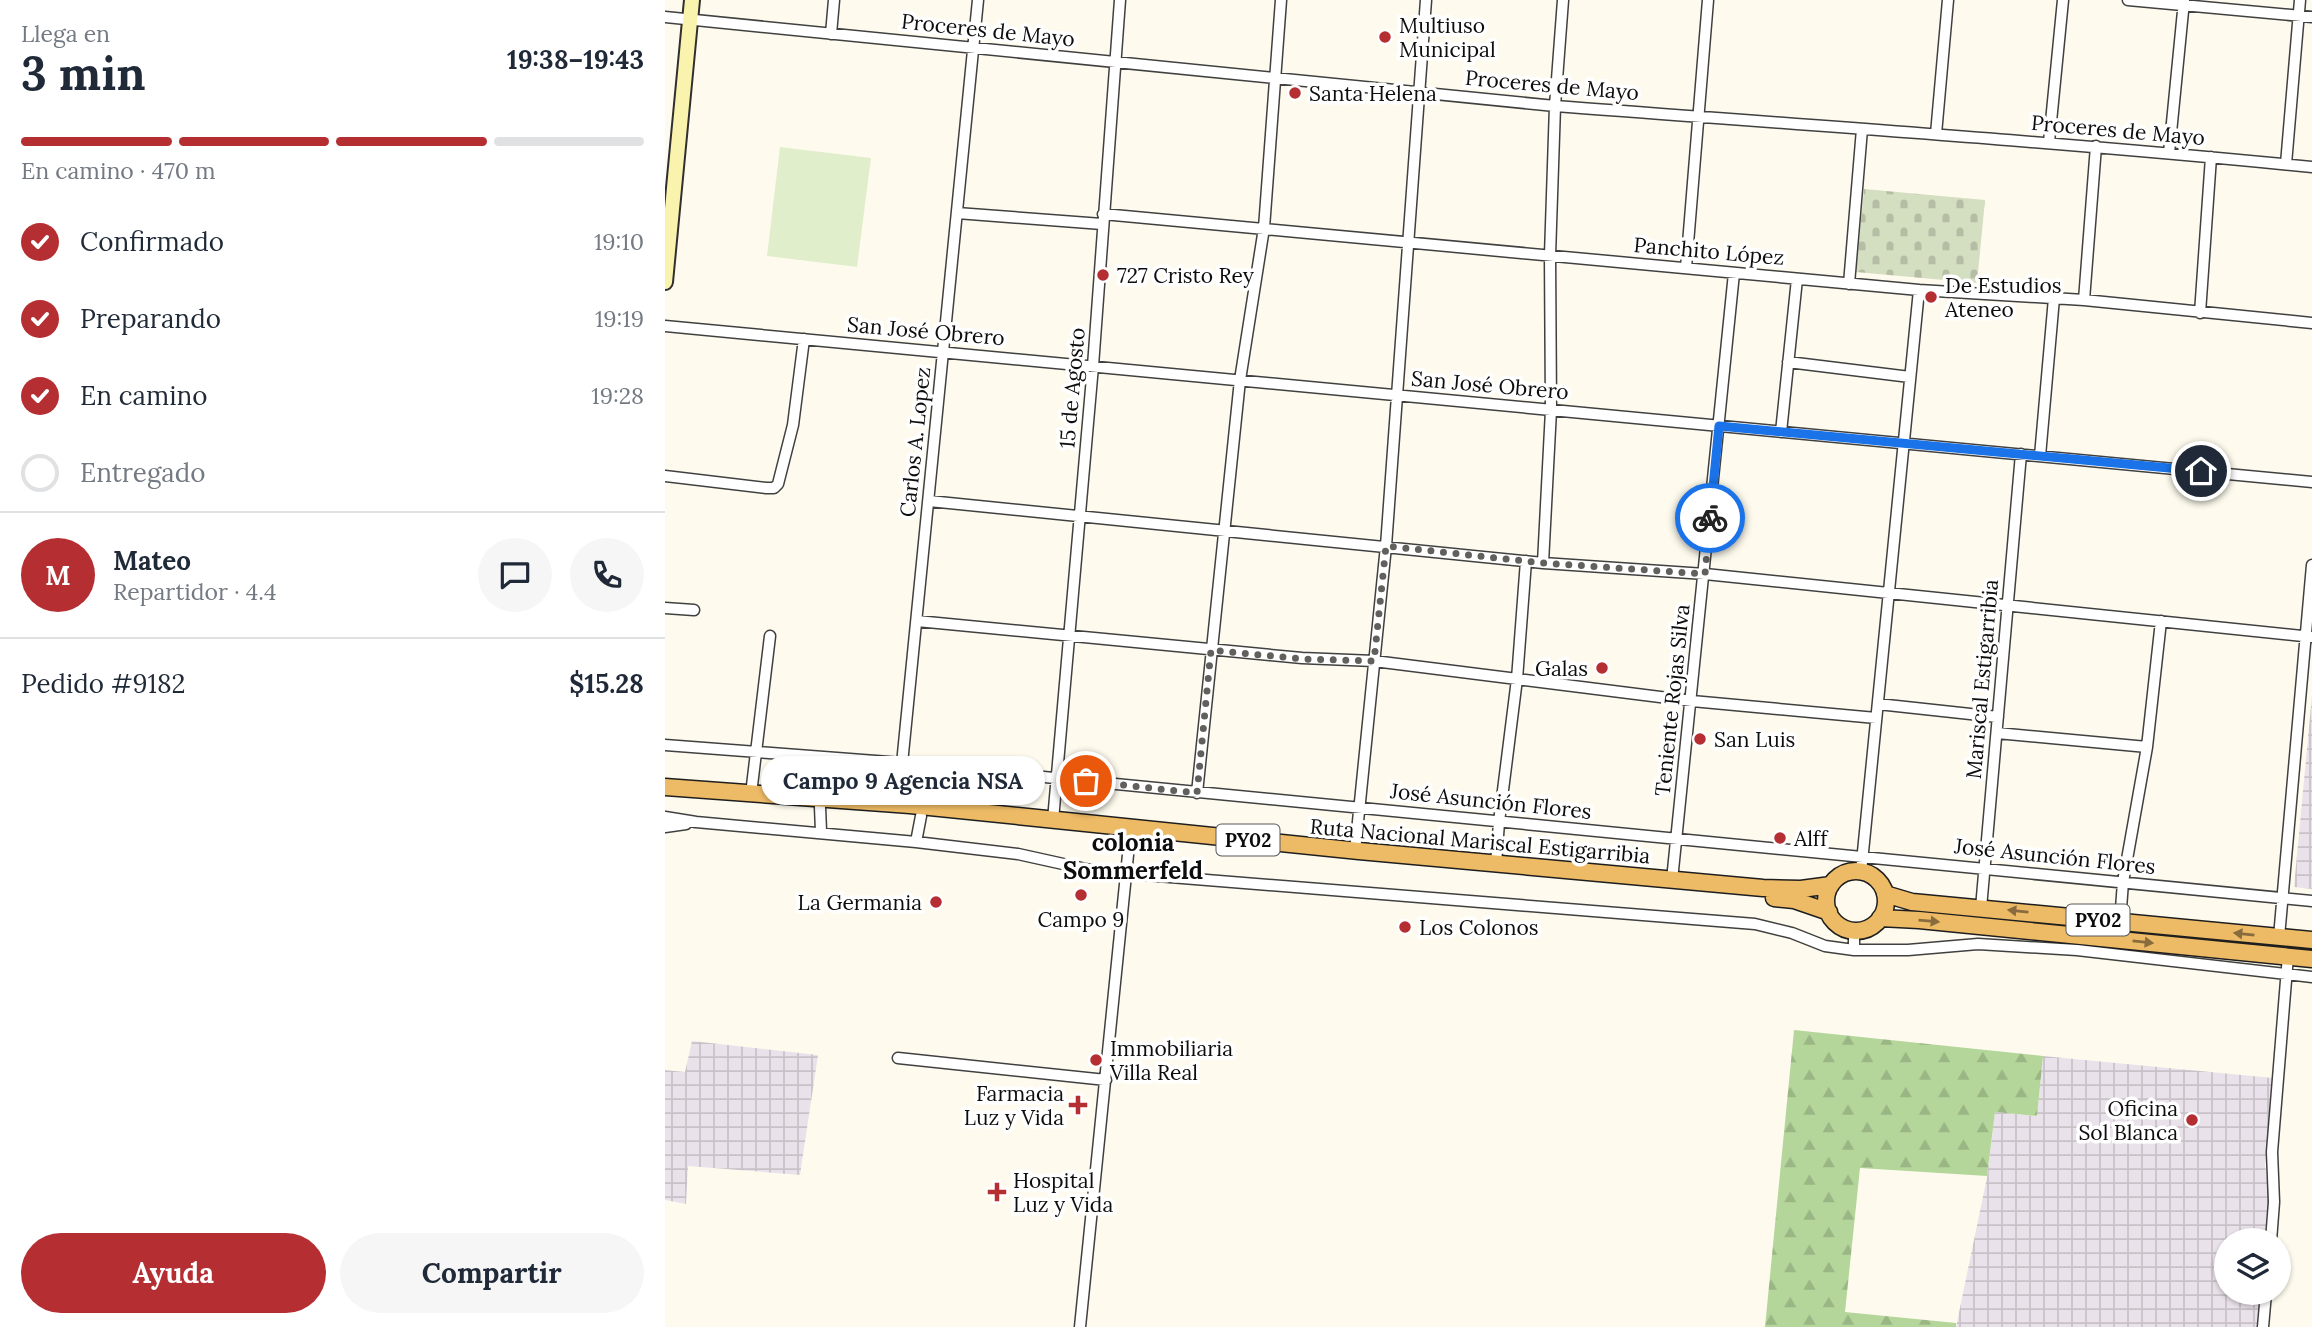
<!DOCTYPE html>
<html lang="es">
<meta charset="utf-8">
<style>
body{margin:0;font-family:Lora,serif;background:#f6f6f7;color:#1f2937;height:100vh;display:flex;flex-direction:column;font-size:26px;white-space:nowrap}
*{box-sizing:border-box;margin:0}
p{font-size:23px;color:#747a83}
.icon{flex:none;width:38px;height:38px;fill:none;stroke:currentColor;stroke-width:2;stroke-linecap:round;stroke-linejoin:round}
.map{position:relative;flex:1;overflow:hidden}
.details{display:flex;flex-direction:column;background:#fff;width:665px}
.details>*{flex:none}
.controls{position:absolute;left:1549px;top:1228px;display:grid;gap:14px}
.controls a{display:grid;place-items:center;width:77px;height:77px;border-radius:50%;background:#fff;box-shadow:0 2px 5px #0004;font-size:35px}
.pin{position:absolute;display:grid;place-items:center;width:60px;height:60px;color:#fff;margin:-30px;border:4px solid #fff;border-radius:50%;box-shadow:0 2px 7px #0007}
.courier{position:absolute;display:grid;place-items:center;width:70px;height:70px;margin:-35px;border:5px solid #1a73e8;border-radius:50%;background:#fff;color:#222;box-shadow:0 2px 9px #0007}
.bubble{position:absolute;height:49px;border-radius:24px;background:#fff;box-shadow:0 2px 5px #0004;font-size:23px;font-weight:800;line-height:49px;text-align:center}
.overview em{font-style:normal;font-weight:800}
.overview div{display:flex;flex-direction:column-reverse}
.overview{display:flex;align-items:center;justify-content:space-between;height:119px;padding:0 21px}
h1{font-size:46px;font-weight:800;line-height:52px}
.bar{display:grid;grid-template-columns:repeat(4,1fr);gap:10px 7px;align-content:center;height:84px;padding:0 21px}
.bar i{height:9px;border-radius:5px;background:#e0e1e3}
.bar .selected{background:#b42e32}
.bar p{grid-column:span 4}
.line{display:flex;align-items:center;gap:18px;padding:0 21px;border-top:2px solid #e0e1e3}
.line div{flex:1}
.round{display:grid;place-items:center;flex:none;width:74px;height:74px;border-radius:37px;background:#f6f6f7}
ol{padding:0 21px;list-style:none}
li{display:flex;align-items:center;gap:21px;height:77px}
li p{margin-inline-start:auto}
li .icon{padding:7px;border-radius:50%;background:#b42e32;color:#fff;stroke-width:4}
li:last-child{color:#747a83}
li i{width:38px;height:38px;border:4px solid #e0e1e3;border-radius:50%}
.button{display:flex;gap:14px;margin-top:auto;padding:14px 21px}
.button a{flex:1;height:80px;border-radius:42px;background:#b42e32;color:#fff;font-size:28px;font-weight:800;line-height:80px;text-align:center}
.button a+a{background:#f6f6f7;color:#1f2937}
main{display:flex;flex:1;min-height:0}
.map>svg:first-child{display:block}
.industrial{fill:url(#industrial-grid)}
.forest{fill:url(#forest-firs)}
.cemetery{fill:url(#cemetery-stones)}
.pitch{fill:#e1eecb}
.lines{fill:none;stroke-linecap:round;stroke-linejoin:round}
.minor-casing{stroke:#404040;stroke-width:13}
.secondary-casing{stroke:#2f2f2f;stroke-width:18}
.trunk-casing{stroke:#1e1e1e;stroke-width:19}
.minor{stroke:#fff;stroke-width:10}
.secondary{stroke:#faf3ae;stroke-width:14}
.trunk{stroke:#edba66;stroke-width:16}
.oneway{fill:#886c3e}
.done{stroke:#61605c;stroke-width:7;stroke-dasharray:0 12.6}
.route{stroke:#1a73e8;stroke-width:9}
.poi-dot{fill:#b42e32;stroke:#fff;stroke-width:2.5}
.labels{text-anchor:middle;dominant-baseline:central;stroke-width:7;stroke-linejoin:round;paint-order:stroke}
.shield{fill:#fff;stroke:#565656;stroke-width:2}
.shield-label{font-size:19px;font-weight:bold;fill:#0d0d0d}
.poi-label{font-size:21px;fill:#0d0d0d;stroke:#fff;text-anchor:start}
.street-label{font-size:21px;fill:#0d0d0d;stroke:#fff}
.quarter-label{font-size:24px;font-weight:bold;fill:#0d0d0d;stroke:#fff}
</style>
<main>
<section class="details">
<div class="overview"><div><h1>3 min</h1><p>Llega en</p></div><em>19:38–19:43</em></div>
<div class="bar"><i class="selected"></i><i class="selected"></i><i class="selected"></i><i></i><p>En camino · 470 m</p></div>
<ol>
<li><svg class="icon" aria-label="check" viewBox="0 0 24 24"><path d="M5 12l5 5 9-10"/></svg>Confirmado<p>19:10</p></li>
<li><svg class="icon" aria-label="check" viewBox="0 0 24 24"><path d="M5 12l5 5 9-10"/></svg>Preparando<p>19:19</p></li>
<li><svg class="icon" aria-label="check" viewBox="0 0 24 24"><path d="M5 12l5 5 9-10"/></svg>En camino<p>19:28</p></li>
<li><i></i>Entregado</li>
</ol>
<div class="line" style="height:126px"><b class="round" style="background:#b42e32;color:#fff">M</b><div><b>Mateo</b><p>Repartidor · 4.4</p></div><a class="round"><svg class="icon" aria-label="chat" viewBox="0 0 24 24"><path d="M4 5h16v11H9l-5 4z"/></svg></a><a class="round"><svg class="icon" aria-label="phone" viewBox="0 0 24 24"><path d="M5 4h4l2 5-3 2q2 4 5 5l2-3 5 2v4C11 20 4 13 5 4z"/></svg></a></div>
<div class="line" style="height:91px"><div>Pedido #9182</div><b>$15.28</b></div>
<div class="button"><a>Ayuda</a><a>Compartir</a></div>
</section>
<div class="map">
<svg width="1647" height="1327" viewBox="0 0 1647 1327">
<defs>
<pattern id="industrial-grid" width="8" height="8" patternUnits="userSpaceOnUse" patternTransform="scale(1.75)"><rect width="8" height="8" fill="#eae2eb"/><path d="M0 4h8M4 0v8" fill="none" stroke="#c8c1c8"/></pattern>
<pattern id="forest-firs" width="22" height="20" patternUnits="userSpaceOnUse" patternTransform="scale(1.75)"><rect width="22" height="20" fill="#b4d69a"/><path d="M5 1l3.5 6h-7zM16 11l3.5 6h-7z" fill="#9ab684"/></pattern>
<pattern id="cemetery-stones" width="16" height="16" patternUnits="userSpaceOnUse" patternTransform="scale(1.75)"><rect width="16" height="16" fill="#d4dec1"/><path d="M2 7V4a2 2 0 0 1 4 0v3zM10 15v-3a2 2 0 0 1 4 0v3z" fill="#b5bda5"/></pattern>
</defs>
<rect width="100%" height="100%" fill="#fefbee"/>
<path class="industrial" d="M1647,695V889L1629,887Z
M27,1041L153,1055L135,1175L23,1166L21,1204L0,1200V1070L20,1072Z
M1378,1056L1608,1078L1600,1165L1605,1199L1601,1241H1561V1293H1596L1593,1327H1291L1322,1177L1330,1112L1372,1116Z"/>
<path class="forest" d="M1129,1030L1378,1056L1372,1116L1330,1112L1322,1176L1195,1168L1180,1312L1291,1323V1327H1100Z"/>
<path class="cemetery" d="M1199,189L1320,200L1312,283L1191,272Z"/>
<path class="pitch" d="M115,147L206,158L192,267L102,256Z"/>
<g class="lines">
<g class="minor-casing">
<path id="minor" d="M1463,0L1647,17
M0,17L890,106C1142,125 1395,142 1647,167
M166,34L169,0
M1271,134L1283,0
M1384,142L1398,0
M1504,153L1519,1
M1621,164L1635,0
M292,213L437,224
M438,214L1254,290L1419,300L1647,323
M1021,268L1043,0
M1184,284L1197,129
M1419,300L1431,146
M1535,313L1546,157
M0,326L1647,482
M1123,362L1245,377
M1116,432L1132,279
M1375,456L1389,298
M0,476L101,488H109L113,484L128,425L139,339
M264,501L878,563L1040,574L1647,637
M878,563L886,410L885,255L890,106L898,0
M0,608L29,610
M252,621L637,658L709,661L1027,701L1211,718
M1213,704L1333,717
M1332,733L1482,747
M0,745L237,763L1647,901
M532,793L575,380L599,228L616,0
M86,794L105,636
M233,804L313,0
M155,807L156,831
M256,816L251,842L353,854L430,871L1090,924L1127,933L1160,946L1189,950H1243L1313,944L1412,950L1647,977
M0,817L31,822L251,842
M388,820L428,366L455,0
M0,827L21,824
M690,851L721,546L761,0
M831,864L834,822L852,679L861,561
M1196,872L1254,290
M1007,880L1069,273
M1316,908L1356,454
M1455,922L1458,882L1482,747L1496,621
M1614,937L1647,565
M1189,950V931
M233,1058L441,1080
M1606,1241L1609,1202L1607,1152L1623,956
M415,1327L465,835
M1598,1327L1601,1293"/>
</g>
<g class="secondary-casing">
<path id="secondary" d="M0,282L27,0"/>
</g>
<g class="trunk-casing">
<path id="trunk" d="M0,787L245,805L694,851L1098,888L1136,889L1166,885
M1161 901a30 30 0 1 1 60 0a30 30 0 1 1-60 0Z
M1220,894L1247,902L1647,940
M1109,898L1129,900L1164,912
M1215,918L1254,920L1647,959"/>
</g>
<use href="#minor" class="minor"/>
<use href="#secondary" class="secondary"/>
<use href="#trunk" class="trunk"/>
</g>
<defs><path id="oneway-solid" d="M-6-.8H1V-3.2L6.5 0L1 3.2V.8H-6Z" transform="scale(1.75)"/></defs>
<g class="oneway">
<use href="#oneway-solid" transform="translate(1353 911) rotate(-174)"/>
<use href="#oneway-solid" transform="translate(1264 921) rotate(5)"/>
<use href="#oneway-solid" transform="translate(1579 934) rotate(-174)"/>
<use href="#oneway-solid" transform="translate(1478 942) rotate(6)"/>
</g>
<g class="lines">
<path class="done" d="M421,781L532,793L546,650L637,659L709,661L721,546L878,563L1040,574L1045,518"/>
<path class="route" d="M1045,518L1054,426L1536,471"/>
</g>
<g class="poi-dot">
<circle cx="720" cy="37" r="7"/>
<circle cx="630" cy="93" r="7"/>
<circle cx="438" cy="275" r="7"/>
<circle cx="1266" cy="297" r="7"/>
<circle cx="937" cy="668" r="7"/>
<circle cx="1035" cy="739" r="7"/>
<circle cx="1115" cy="838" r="7"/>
<circle cx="416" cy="895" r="7"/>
<circle cx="271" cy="902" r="7"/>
<circle cx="740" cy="927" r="7"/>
<circle cx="431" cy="1060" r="7"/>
<path d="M409.5 1094.5h7v7h7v7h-7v7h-7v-7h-7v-7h7z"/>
<circle cx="1527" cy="1120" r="7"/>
<path d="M328.5 1181.5h7v7h7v7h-7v7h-7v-7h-7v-7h7z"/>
</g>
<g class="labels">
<g class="shield">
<rect x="551.5" y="824.5" width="63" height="31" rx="5"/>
<rect x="1401.5" y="904.5" width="63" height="31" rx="5"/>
</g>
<g class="shield-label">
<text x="583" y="840">PY02</text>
<text x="1433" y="920">PY02</text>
</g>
<g class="poi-label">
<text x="734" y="25">Multiuso<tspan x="734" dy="24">Municipal</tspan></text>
<text x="644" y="93">Santa Helena</text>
<text x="452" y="275">727 Cristo Rey</text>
<text x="1280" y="285">De Estudios<tspan x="1280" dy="24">Ateneo</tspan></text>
<text x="923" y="668" text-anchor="end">Galas</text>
<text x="1049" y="739">San Luis</text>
<text x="1129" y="838">Alff</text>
<text x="257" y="902" text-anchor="end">La Germania</text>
<text x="416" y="919" text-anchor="middle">Campo 9</text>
<text x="754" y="927">Los Colonos</text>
<text x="445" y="1048">Immobiliaria<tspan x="445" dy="24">Villa Real</tspan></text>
<text x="399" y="1093" text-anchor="end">Farmacia<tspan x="399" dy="24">Luz y Vida</tspan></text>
<text x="1513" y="1108" text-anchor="end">Oficina<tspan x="1513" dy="24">Sol Blanca</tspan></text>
<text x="348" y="1180">Hospital<tspan x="348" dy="24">Luz y Vida</tspan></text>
</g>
<g class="street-label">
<text transform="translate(323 30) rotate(6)">Proceres de Mayo</text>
<text transform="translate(887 85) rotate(5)">Proceres de Mayo</text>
<text transform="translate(1453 130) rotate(5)">Proceres de Mayo</text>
<text transform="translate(1044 251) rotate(5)">Panchito López</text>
<text transform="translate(261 331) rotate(5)">San José Obrero</text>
<text transform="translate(825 385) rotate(5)">San José Obrero</text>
<text transform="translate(407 388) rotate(-85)">15 de Agosto</text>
<text transform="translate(250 442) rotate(-84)">Carlos A. Lopez</text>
<text transform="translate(1317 679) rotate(-85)">Mariscal Estigarribia</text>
<text transform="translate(1007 700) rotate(-84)">Teniente Rojas Silva</text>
<text transform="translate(826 801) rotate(6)">José Asunción Flores</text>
<text transform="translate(815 841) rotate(5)">Ruta Nacional Mariscal Estigarribia</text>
<text transform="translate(1390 856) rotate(6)">José Asunción Flores</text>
</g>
<g class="quarter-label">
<text x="468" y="842">colonia<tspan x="468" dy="28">Sommerfeld</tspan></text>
</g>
</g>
</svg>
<div class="controls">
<a><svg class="icon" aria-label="layers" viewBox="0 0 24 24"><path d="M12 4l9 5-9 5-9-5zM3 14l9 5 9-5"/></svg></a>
</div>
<div class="pin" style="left:421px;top:781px;background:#ea580c"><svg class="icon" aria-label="bag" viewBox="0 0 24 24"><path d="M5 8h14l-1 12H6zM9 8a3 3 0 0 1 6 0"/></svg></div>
<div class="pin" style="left:1536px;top:471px;background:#1f2937"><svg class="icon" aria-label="home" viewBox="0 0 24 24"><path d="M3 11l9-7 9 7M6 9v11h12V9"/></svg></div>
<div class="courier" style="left:1045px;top:518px"><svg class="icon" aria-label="bike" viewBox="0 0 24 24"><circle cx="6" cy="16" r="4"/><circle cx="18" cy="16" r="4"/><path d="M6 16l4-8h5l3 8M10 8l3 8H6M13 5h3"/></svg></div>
<div class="bubble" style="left:96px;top:756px;width:284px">Campo 9 Agencia NSA</div>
</div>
</main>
